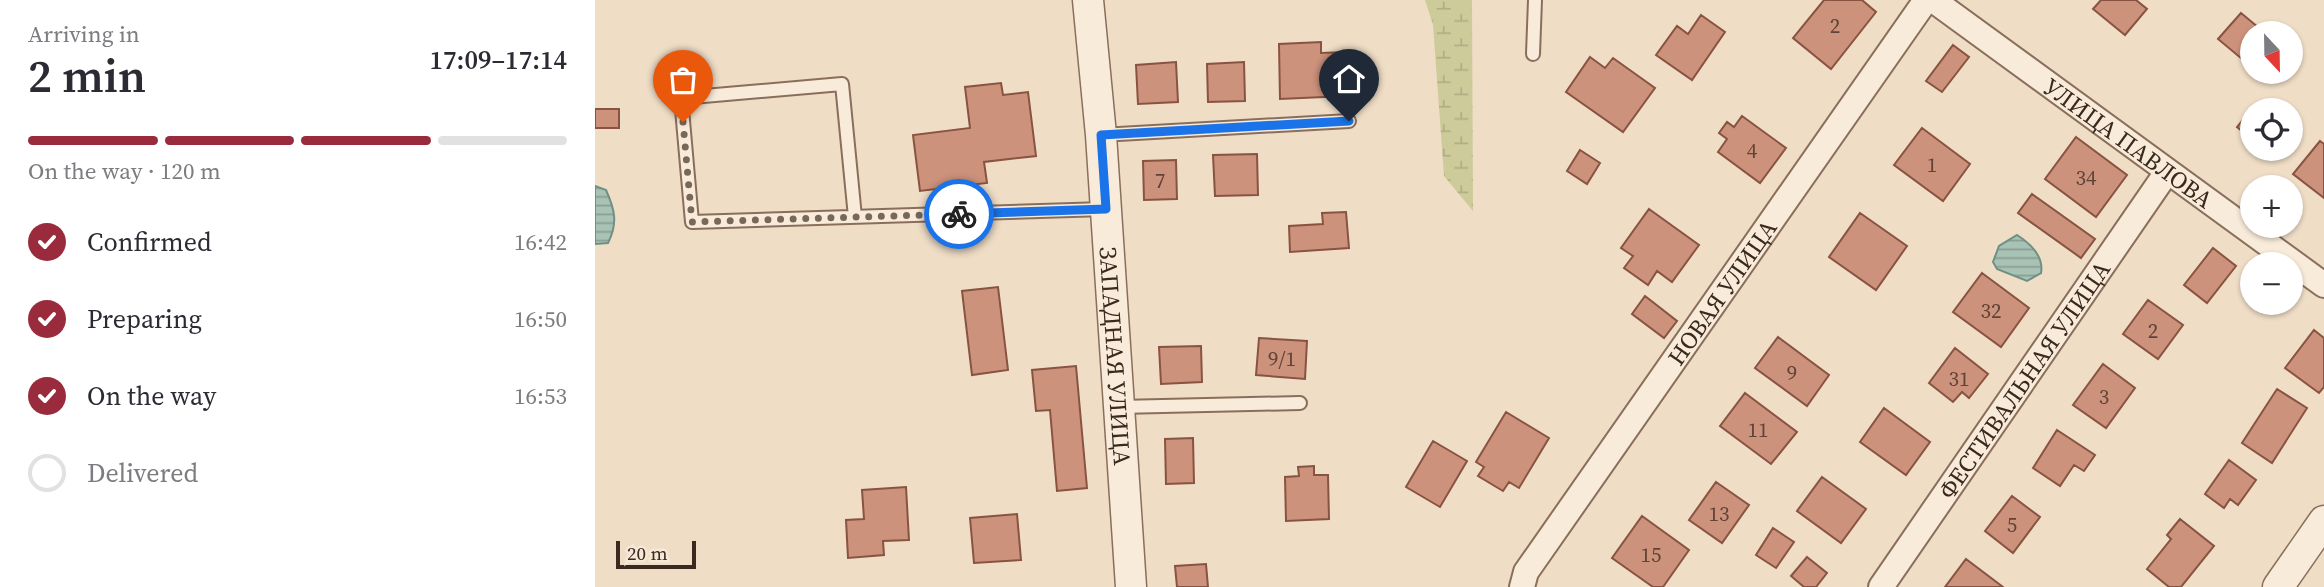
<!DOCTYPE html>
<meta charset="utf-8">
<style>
body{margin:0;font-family:"Source Serif 4",serif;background:#f7f7f7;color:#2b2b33;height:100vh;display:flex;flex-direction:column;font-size:26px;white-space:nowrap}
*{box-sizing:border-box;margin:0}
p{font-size:23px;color:#7c7c81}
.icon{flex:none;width:38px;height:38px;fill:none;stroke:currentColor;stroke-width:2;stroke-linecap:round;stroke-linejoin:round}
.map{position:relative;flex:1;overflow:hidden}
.details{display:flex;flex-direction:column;background:#fff;width:595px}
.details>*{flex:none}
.needle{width:46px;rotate:158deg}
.controls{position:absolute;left:1645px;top:21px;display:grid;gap:14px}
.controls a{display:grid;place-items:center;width:63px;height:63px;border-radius:50%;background:#fff;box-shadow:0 2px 5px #0004;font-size:35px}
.scale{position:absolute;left:21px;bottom:18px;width:80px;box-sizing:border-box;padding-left:7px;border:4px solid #3a291f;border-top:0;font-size:19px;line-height:24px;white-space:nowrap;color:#3a291f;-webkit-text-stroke:5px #f6e8d6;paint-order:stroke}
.pin{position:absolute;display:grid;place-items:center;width:60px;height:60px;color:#fff;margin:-72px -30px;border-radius:50% 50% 50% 0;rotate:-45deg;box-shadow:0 0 7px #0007}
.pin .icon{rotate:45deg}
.courier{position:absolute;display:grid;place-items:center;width:70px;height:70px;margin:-35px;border:5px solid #1a73e8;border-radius:50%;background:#fff;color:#222;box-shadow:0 2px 9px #0007}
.head em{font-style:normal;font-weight:600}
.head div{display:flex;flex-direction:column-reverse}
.head{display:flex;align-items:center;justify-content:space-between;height:119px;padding:0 28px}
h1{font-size:46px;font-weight:600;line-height:52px}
.bar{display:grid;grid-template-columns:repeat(4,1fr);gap:10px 7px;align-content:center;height:84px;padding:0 28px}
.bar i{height:9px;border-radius:5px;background:#e1e1e2}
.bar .active{background:#992b3c}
.bar p{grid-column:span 4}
ol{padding:0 28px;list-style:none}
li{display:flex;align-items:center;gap:21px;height:77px}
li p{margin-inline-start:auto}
li .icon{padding:7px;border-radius:50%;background:#992b3c;color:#fff;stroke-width:4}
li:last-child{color:#7c7c81}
li i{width:38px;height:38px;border:4px solid #e1e1e2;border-radius:50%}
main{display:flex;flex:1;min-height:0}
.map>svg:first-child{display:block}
.wetland{fill:url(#wetland-marsh)}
.water{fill:url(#water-rules);stroke:#6e9183;stroke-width:2}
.building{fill:#cd927c;stroke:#895341;stroke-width:2}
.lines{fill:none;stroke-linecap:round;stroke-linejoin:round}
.service-casing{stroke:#8a6e5c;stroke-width:16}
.minor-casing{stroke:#8a6e5c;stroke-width:28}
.tertiary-casing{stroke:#8a6e5c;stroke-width:33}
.service{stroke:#f9ebda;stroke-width:12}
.minor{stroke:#f9ebda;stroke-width:24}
.tertiary{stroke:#f9ebda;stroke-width:30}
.done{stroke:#796859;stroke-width:7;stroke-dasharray:0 12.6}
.route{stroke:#1a73e8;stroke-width:9}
.labels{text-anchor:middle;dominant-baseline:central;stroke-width:5;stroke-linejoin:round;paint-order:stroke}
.number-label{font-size:21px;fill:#5f4336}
.street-label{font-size:24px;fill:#3a291f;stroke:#f6e8d6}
</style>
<main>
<section class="details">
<div class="head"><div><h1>2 min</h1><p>Arriving in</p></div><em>17:09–17:14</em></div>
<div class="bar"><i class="active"></i><i class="active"></i><i class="active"></i><i></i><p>On the way · 120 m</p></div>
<ol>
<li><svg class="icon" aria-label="check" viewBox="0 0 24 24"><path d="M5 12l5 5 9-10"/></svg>Confirmed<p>16:42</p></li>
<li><svg class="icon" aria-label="check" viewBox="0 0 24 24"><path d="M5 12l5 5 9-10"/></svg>Preparing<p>16:50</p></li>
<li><svg class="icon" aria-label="check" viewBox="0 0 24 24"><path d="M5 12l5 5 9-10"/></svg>On the way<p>16:53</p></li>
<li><i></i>Delivered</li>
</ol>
</section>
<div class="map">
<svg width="1729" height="587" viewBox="0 0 1729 587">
<defs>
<pattern id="wetland-marsh" width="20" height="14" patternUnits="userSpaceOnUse" patternTransform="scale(1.75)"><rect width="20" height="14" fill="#cdcb9a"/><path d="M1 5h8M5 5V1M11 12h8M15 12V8" fill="none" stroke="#b1ae84"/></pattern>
<pattern id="water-rules" width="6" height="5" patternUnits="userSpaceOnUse" patternTransform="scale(1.75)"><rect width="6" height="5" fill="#a8c2b6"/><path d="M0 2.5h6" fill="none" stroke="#8a9e93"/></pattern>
</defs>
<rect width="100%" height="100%" fill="#efddc6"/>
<path class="wetland" d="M830,0H877L878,211L849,176L838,25Z"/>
<path class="water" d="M0,186L11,190C20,210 23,223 13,243L0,244Z
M1422,235C1436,244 1449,256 1446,273L1432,281L1402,269L1398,262L1404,246Z"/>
<path class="building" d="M1229,0H1267L1281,12L1236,69L1198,38Z
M1506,0H1541L1552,9L1530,35L1498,9Z
M1646,13L1670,33H1657V60L1653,64L1623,39Z
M1106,15L1130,32L1097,80L1061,55L1082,26L1093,34Z
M726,42V53L750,52L751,96L685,99L684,44Z
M1358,45L1374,57L1347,92L1331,81Z
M995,57L1010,68L1018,58L1060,88L1028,132L971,92Z
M581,62L583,102L543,104L541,65Z
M649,62L650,101L613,102L612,64Z
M406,83L408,95L433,92L441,156L389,162L392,183L325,191L318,135L375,128L370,87Z
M1660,105L1667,110H1657V139L1642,127Z
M0,109H24V128H0Z
M1147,116L1191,148L1165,183L1123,152L1132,139L1124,133L1132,122L1139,127Z
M1327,128L1375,164L1348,201L1299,165Z
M1481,137L1532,175L1501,217L1450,179Z
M1725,141L1729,144V198L1698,174Z
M985,150L1005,163L992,184L972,171Z
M662,154L663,195L620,196L618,155Z
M581,160L582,199L549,200L548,161Z
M1437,194L1500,239L1486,258L1423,213Z
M1054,209L1104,245L1077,282L1062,271L1053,285L1029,268L1038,256L1026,248Z
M751,212L754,248L695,252L694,226L728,224L727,213Z
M1265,213L1312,246L1281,290L1234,257Z
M1618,248L1641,266L1612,303L1589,285Z
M1387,273L1434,308L1406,347L1358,312Z
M403,287L413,370L377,375L367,291Z
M1050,296L1082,321L1069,338L1037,314Z
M1553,300L1588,325L1563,359L1528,334Z
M1719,330L1729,338V387L1724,393L1690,368Z
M1183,337L1234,375L1212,406L1160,368Z
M664,338L712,341L710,379L661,375Z
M606,346L607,382L566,384L564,347Z
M1360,348L1393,374L1374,398L1367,392L1358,402L1334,383Z
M1508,364L1540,388L1511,428L1478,405Z
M481,366L492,488L462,491L455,410L441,411L437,370Z
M1682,389L1712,408L1677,463L1647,443Z
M1150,393L1202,432L1176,464L1125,426Z
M1289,408L1335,442L1311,475L1265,442Z
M911,412L954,438L924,488L914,482L908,491L883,476L889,467L881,462Z
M1462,430L1500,455L1489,471L1479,465L1465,486L1438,468Z
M598,438L599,483L571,484L570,439Z
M838,441L872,461L845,507L811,487Z
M1634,460L1661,480L1643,505L1635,499L1629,508L1610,494Z
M719,466V475H733L734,519L691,521L690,477L704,476L703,467Z
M1227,477L1271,509L1246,543L1202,511Z
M1121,482L1154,505L1127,543L1094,520Z
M311,487L314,540L288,541L289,555L253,558L251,520L269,519L267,490Z
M1417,496L1445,517L1418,553L1390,531Z
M422,514L426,560L379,563L375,518Z
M1047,516L1094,550L1068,587H1058L1017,558Z
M1585,519L1619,546L1586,587H1574L1552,569L1576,539L1572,535Z
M1178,528L1199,542L1181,568L1161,555Z
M1212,557L1232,573L1221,587H1209L1196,576Z
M1371,559L1408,587H1350Z
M611,564L613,587H582L580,566Z"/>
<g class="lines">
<g class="service-casing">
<path id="service" d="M938,54L940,0
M506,135L754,121
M260,217L247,84L86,98L97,222L510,209
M524,407L705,403"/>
</g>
<g class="minor-casing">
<g id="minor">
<path id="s1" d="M1338,0L1729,285"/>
<path id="s2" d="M927,587L931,572L1331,0"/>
<path id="s3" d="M1286,587L1572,172"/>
</g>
</g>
<g class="tertiary-casing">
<g id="tertiary">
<path id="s4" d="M493,0L506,135L536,587"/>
<path d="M1683,587L1729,521"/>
</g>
</g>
<use href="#service" class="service"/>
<use href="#minor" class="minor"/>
<use href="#tertiary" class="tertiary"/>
</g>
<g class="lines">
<path class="done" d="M88,122L97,222L364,214"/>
<path class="route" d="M364,214L511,209L506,135L754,121"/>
</g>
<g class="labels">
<g class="number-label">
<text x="1240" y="25">2</text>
<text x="1157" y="150">4</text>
<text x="1337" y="164">1</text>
<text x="1491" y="177">34</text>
<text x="565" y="180">7</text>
<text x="1396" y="310">32</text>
<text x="1558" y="330">2</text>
<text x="687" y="358">9/1</text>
<text x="1197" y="372">9</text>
<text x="1364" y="378">31</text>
<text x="1509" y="396">3</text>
<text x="1163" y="429">11</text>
<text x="1124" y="513">13</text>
<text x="1417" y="524">5</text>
<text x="1056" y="554">15</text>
</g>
<g class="street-label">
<text stroke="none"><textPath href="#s1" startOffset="242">УЛИЦА ПАВЛОВА</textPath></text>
<text stroke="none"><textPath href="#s2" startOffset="357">НОВАЯ УЛИЦА</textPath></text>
<text stroke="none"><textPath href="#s4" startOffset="357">ЗАПАДНАЯ УЛИЦА</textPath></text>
<text stroke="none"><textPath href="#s3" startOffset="252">ФЕСТИВАЛЬНАЯ УЛИЦА</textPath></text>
</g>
</g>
</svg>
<div class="controls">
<a><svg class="needle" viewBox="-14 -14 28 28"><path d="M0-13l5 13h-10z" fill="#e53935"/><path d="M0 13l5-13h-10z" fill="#7c7c81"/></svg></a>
<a><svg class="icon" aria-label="locate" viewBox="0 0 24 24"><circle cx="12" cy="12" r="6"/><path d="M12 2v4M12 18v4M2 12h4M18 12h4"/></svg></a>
<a>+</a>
<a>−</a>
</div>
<div class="scale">20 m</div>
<div class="pin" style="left:88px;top:122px;background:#ea580c"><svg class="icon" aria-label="bag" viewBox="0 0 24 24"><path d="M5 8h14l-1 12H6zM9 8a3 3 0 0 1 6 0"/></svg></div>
<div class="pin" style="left:754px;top:121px;background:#1f2937"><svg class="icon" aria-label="home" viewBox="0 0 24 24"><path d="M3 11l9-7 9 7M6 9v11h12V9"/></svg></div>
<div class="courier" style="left:364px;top:214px"><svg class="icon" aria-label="bike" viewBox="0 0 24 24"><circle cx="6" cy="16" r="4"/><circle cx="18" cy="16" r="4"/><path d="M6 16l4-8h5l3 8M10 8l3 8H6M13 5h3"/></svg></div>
</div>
</main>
